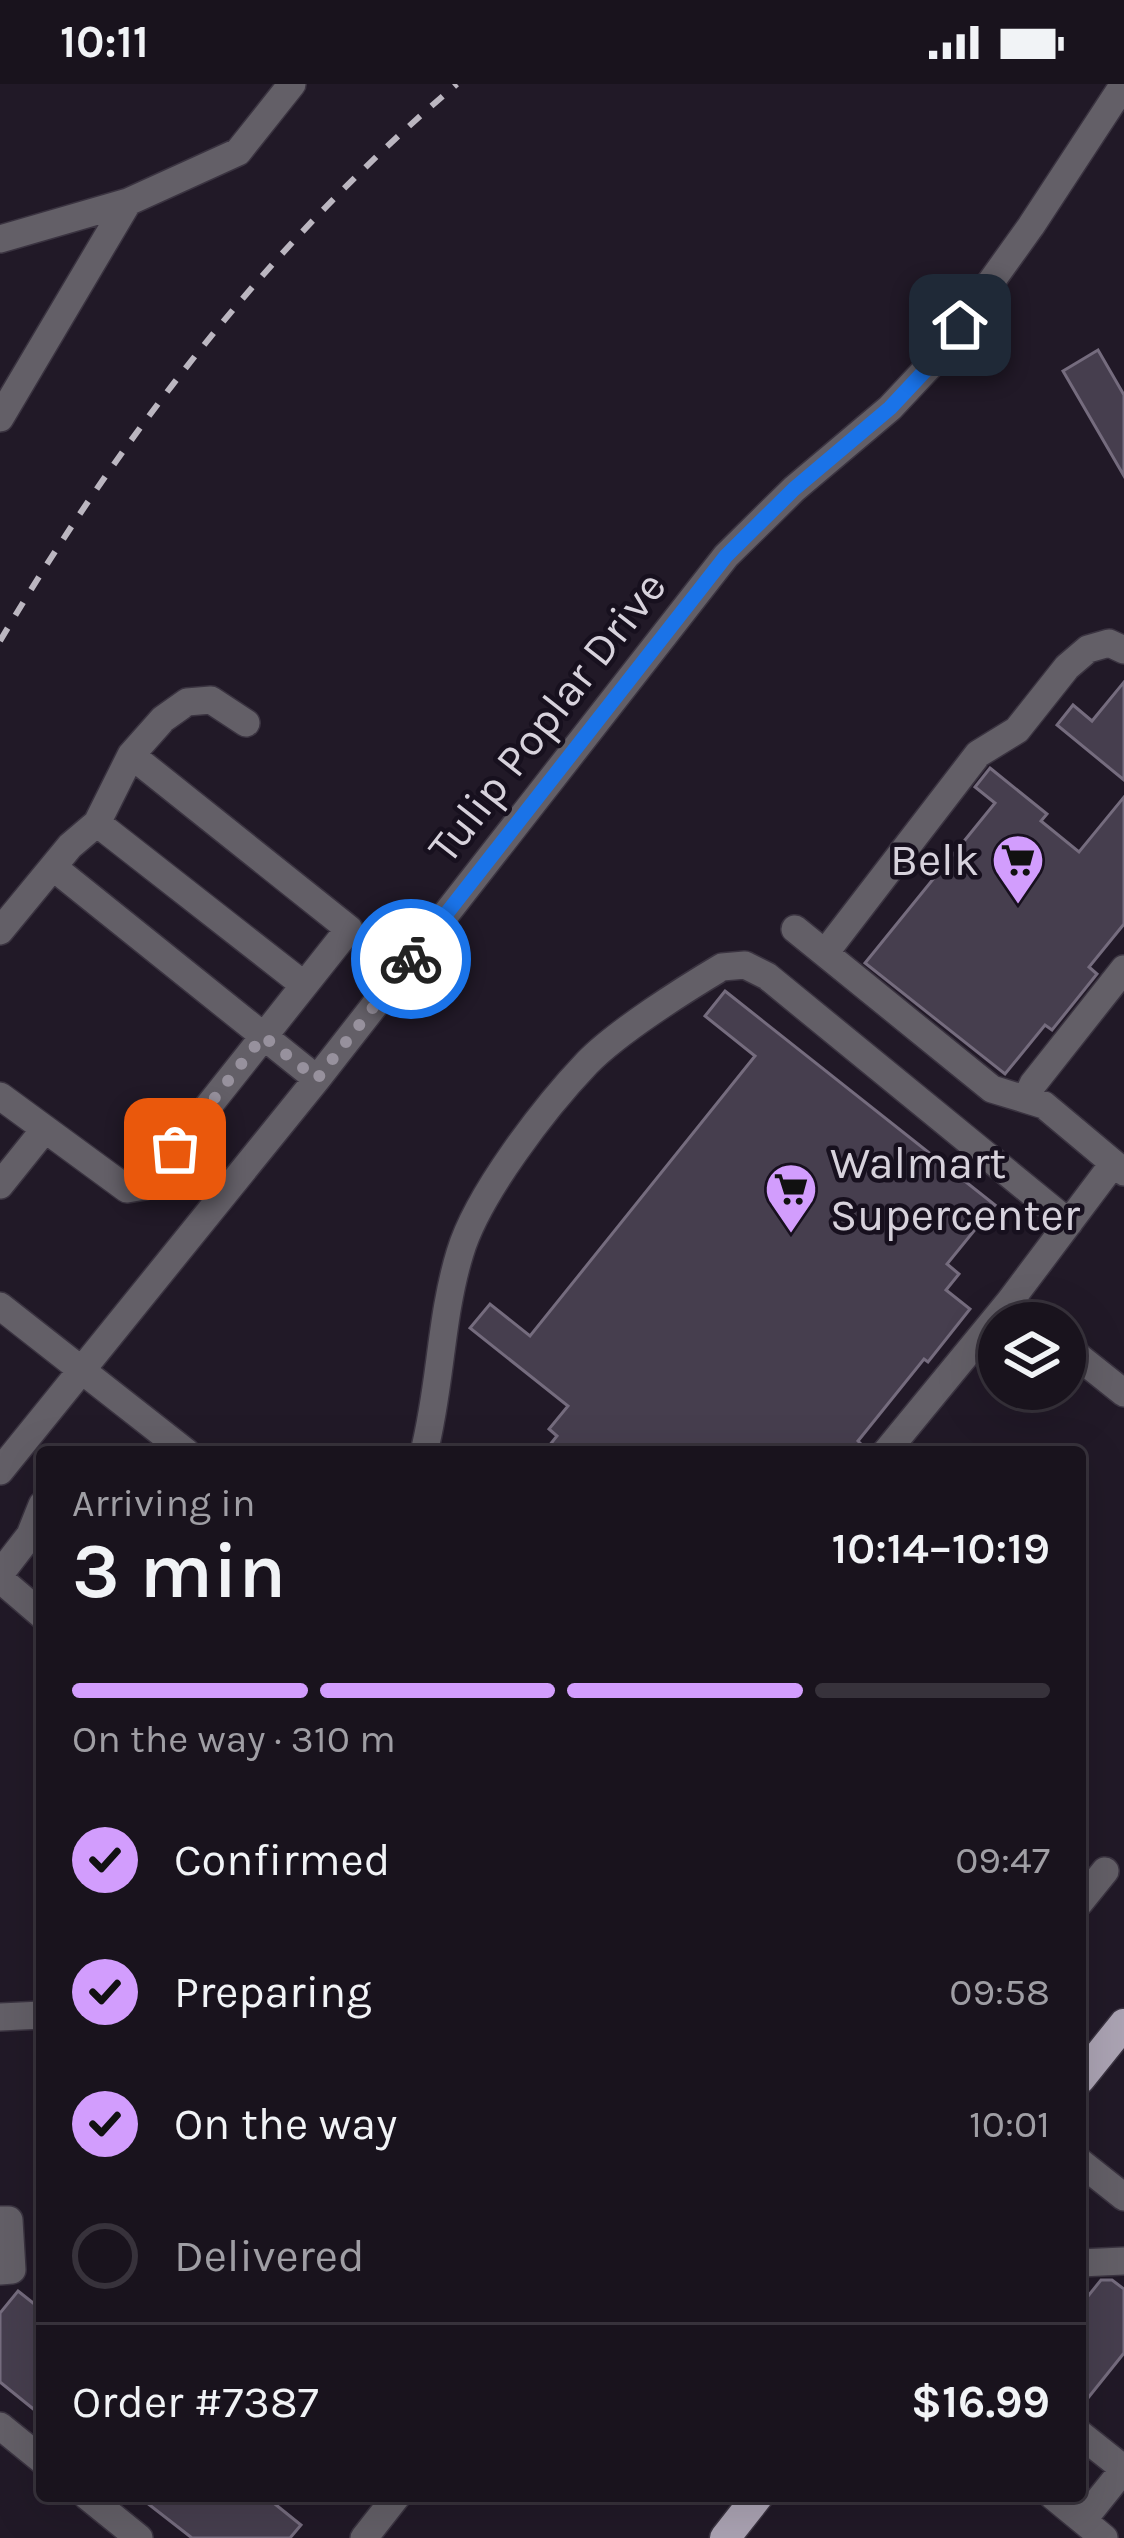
<!DOCTYPE html>
<meta charset="utf-8">
<style>
body{margin:0;font-family:Karla,sans-serif;background:#221c26;color:#f1f3f6;height:100vh;display:flex;flex-direction:column;font-size:45px;white-space:nowrap}
*{box-sizing:border-box;margin:0}
p{font-size:39px;color:#9f9ea4}
.icon{flex:none;width:66px;height:66px;fill:none;stroke:currentColor;stroke-width:2;stroke-linecap:round;stroke-linejoin:round}
.map{position:relative;flex:1;overflow:hidden}
.drawer{position:absolute;left:36px;top:1362px;width:1050px;height:1056px;display:flex;flex-direction:column;background:#19131d;border-radius:12px;box-shadow:0 12px 48px #0002,0 0 0 3px #37323b}
.drawer>*{flex:none}
.fabs{position:absolute;left:978px;top:1218px;display:grid;gap:24px}
.fabs a{display:grid;place-items:center;width:108px;height:108px;border-radius:50%;background:#19131d;box-shadow:0 12px 48px #0002,0 0 0 3px #37323b;font-size:60px}
.pin{position:absolute;display:grid;place-items:center;width:102px;height:102px;color:#fff;margin:-51px;border-radius:24px;box-shadow:0 6px 18px #0006}
.courier{position:absolute;display:grid;place-items:center;width:120px;height:120px;margin:-60px;border:9px solid #1a73e8;border-radius:50%;background:#fff;color:#222;box-shadow:0 3px 15px #0007}
.summary em{font-style:normal;font-weight:600}
.summary div{display:flex;flex-direction:column-reverse}
.summary{display:flex;align-items:center;justify-content:space-between;height:204px;padding:0 36px}
h1{font-size:78px;font-weight:600;line-height:90px}
.bar{display:grid;grid-template-columns:repeat(4,1fr);gap:18px 12px;align-content:center;height:144px;padding:0 36px}
.bar i{height:15px;border-radius:9px;background:#37323b}
.bar .active{background:#d29dfd}
.bar p{grid-column:span 4}
.line{display:flex;align-items:center;gap:30px;padding:0 36px;border-top:3px solid #37323b}
.line div{flex:1}
ol{padding:0 36px;list-style:none}
li{display:flex;align-items:center;gap:36px;height:132px}
li p{margin-inline-start:auto}
li .icon{padding:12px;border-radius:50%;background:#d29dfd;color:#111;stroke-width:4}
li:last-child{color:#9f9ea4}
li i{width:66px;height:66px;border:6px solid #37323b;border-radius:50%}
.status{display:flex;justify-content:space-between;align-items:center;height:84px;padding:0 60px;background:#19131d;direction:ltr}
.status svg{height:33px;fill:currentColor}
.map>svg:first-child{display:block}
.building{fill:#463e4e;stroke:#756c7e;stroke-width:3}
.lines{fill:none;stroke-linecap:round;stroke-linejoin:round}
.minor-casing{stroke:#3a3340;stroke-width:30}
.major-casing{stroke:#3a3340;stroke-width:33}
.minor{stroke:#635f67;stroke-width:27}
.major{stroke:#aba3b3;stroke-width:30}
.rail{stroke:#bbb6c0;stroke-width:6;stroke-dasharray:15 15;stroke-linecap:butt}
.done{stroke:#97919d;stroke-width:12;stroke-dasharray:0 21.6}
.route{stroke:#1a73e8;stroke-width:15}
.labels{text-anchor:middle;dominant-baseline:central;stroke-width:9;stroke-linejoin:round;paint-order:stroke}
.street-label{font-size:45px;fill:#d7d2dc;stroke:#17101e}
.poi-label{font-size:45px;fill:#d7d2dc;stroke:#17101e;text-anchor:end}
</style>
<div class="status"><b>10:11</b><svg viewBox="0 0 49 12"><path d="M0 12V9h3v3zM5 12V6h3v6zM10 12V3h3v9zM15 12V0h3v12zM26 1h20v11H26zM47 4h2v5h-2z"/></svg></div>
<div class="map">
<svg width="1124" height="2454" viewBox="0 0 1124 2454">
<rect width="100%" height="100%" fill="#211927"/>
<path class="building" d="M1098,266L1124,311V392L1063,287Z
M1124,598V696L1057,641L1073,621L1092,637Z
M990,684L1047,730L1041,737L1079,768L1124,713V840L1089,883L1097,890L1052,946L1045,941L1005,990L865,879L995,719L975,703Z
M725,907L995,1121L947,1180L959,1190L946,1206L970,1225L928,1278L924,1275L858,1357L861,1360L854,1368H544L557,1352L549,1345L568,1322L470,1244L490,1220L530,1252L755,972L705,932Z
M1101,2196H1112L1124,2205V2269L1080,2324V2222Z
M18,2207L42,2226V2332L0,2298V2229Z
M138,2412H265L301,2441L290,2454H192Z"/>
<g class="lines">
<g class="minor-casing">
<path id="minor" d="M0,155L128,118L238,68L292,0
M0,334L128,118
M97,739L304,901
M53,783L317,995
M795,845L992,1005L1044,1021L1124,1088
M0,847L70,762L97,739L131,671L163,635L187,618L211,616L246,639
M825,869L978,670L1017,646L1067,583L1088,565L1109,559L1124,566
M0,1012L127,1105L145,1102L349,845L131,671
M1026,1015L1033,1000L1124,885
M0,1101L45,1045
M1010,1217L1037,1239
M0,1222L186,1368
M1065,1262L1124,1309
M424,1368C441,1302 440,1234 460,1169C477,1111 545,1023 587,979C617,948 685,905 722,883L745,881L767,892L1069,1139
M886,1368L1010,1217L1113,1080
M0,1387L317,995L726,472L794,405L890,324L935,276L1031,142L1124,0
M0,1490L30,1451L42,1421
M0,1495L42,1531
M1080,1818L1105,1787
M0,1933L42,1931
M1080,2078L1124,2113
M0,2136H9L12,2186L0,2187
M1080,2179L1124,2177
M0,2342L42,2376
M1080,2350L1124,2385L1083,2436
M87,2412L139,2454
M1053,2412L1104,2454
M364,2454L397,2412"/>
</g>
<g class="major-casing">
<path id="major" d="M1080,1995L1124,1940
M725,2454L758,2412"/>
</g>
<use href="#minor" class="minor"/>
<use href="#major" class="major"/>
<path class="rail" d="M0,557C122,350 273,156 457,0"/>
</g>
<g class="lines">
<path class="done" d="M175,1065L263,952L317,995L411,875"/>
<path class="route" d="M411,875L726,472L794,405L890,324L935,276L960,241"/>
</g>
<defs>
<g id="supermarket-pin" transform="scale(2.7)"><path d="M0 17L-7.5 6A9.5 9.5 0 1 1 7.5 6Z" fill="#d29dfd" stroke="#17101e"/><path d="M-6-5.5h2.5l.6 2H6L4.5 2H-2.5L-4.4-4H-6ZM-1.5 3.2a1.3 1.3 0 1 0 .1 0ZM3 3.2a1.3 1.3 0 1 0 .1 0Z" fill="#111"/></g>
</defs>
<g fill-rule="evenodd">
<use href="#supermarket-pin" x="1018" y="776"/>
<use href="#supermarket-pin" x="791" y="1105"/>
</g>
<g class="labels">
<g class="street-label">
<text transform="translate(547 633) rotate(-52)">Tulip Poplar Drive</text>
</g>
<g class="poi-label">
<text x="979" y="776">Belk</text>
<text x="830" y="1079" text-anchor="start">Walmart<tspan x="830" dy="52">Supercenter</tspan></text>
</g>
</g>
</svg>
<div class="fabs">
<a><svg class="icon" aria-label="layers" viewBox="0 0 24 24"><path d="M12 4l9 5-9 5-9-5zM3 14l9 5 9-5"/></svg></a>
</div>
<div class="pin" style="left:175px;top:1065px;background:#ea580c"><svg class="icon" aria-label="bag" viewBox="0 0 24 24"><path d="M5 8h14l-1 12H6zM9 8a3 3 0 0 1 6 0"/></svg></div>
<div class="pin" style="left:960px;top:241px;background:#1f2937"><svg class="icon" aria-label="home" viewBox="0 0 24 24"><path d="M3 11l9-7 9 7M6 9v11h12V9"/></svg></div>
<div class="courier" style="left:411px;top:875px"><svg class="icon" aria-label="bike" viewBox="0 0 24 24"><circle cx="6" cy="16" r="4"/><circle cx="18" cy="16" r="4"/><path d="M6 16l4-8h5l3 8M10 8l3 8H6M13 5h3"/></svg></div>
<section class="drawer">
<div class="summary"><div><h1>3 min</h1><p>Arriving in</p></div><em>10:14–10:19</em></div>
<div class="bar"><i class="active"></i><i class="active"></i><i class="active"></i><i></i><p>On the way · 310 m</p></div>
<ol>
<li><svg class="icon" aria-label="check" viewBox="0 0 24 24"><path d="M5 12l5 5 9-10"/></svg>Confirmed<p>09:47</p></li>
<li><svg class="icon" aria-label="check" viewBox="0 0 24 24"><path d="M5 12l5 5 9-10"/></svg>Preparing<p>09:58</p></li>
<li><svg class="icon" aria-label="check" viewBox="0 0 24 24"><path d="M5 12l5 5 9-10"/></svg>On the way<p>10:01</p></li>
<li><i></i>Delivered</li>
</ol>
<div class="line" style="height:156px"><div>Order #7387</div><b>$16.99</b></div>
</section>
</div>
